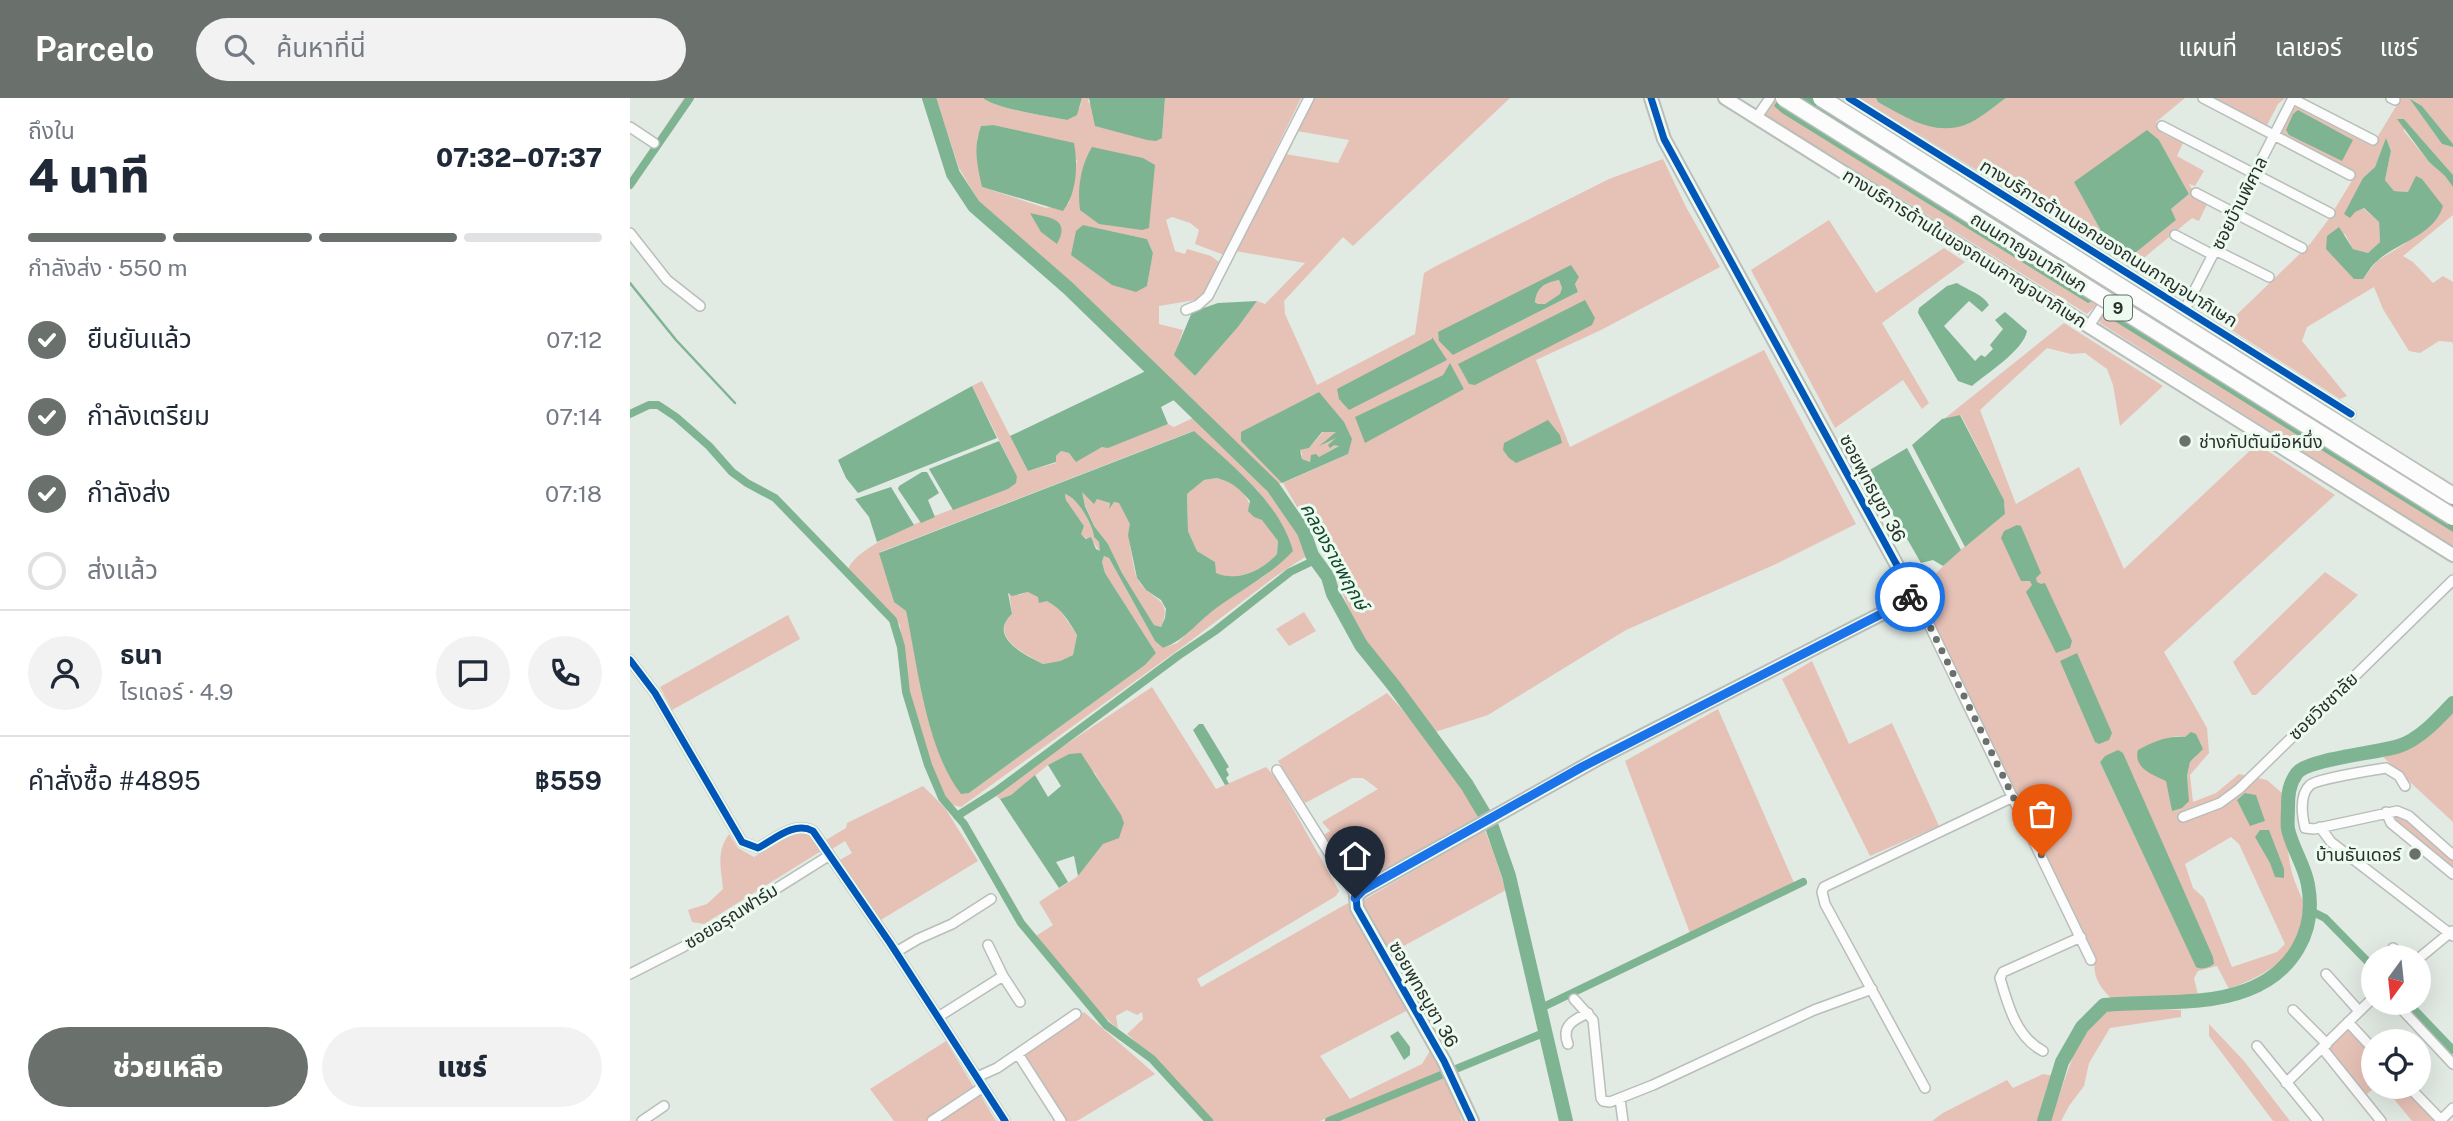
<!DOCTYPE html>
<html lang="th">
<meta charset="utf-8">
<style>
body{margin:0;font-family:"Public Sans","Noto Sans Thai",sans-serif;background:#f2f2f3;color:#1f2937;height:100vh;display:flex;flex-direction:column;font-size:26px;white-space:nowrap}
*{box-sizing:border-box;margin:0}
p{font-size:23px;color:#747a83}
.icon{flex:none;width:38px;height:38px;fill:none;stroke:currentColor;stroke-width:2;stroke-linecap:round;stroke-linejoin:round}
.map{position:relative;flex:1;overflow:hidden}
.panel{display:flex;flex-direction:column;background:#fff;width:630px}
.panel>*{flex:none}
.needle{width:46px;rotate:195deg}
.buttons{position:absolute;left:1731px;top:847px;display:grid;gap:14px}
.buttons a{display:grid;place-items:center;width:70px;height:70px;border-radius:50%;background:#fff;box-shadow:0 7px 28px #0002;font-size:35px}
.pin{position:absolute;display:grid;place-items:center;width:60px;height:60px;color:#fff;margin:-72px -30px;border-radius:50% 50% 50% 0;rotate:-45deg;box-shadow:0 0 7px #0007}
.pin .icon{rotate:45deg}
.courier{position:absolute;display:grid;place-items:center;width:70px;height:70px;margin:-35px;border:5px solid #1a73e8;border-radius:50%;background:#fff;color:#222;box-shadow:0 2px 9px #0007}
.head em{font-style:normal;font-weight:800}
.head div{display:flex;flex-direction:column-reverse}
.head{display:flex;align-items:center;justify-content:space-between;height:119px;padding:0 28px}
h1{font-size:46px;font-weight:800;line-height:52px}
.bar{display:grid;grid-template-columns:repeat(4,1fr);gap:10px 7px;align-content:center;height:84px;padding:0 28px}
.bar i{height:9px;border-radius:5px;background:#e0e1e3}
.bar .current{background:#6a706c}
.bar p{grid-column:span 4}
.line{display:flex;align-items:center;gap:18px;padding:0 28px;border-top:2px solid #e0e1e3}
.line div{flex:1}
.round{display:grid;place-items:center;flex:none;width:74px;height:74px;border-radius:37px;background:#f2f2f3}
ol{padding:0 28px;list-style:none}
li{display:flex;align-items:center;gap:21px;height:77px}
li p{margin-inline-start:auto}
li .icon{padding:7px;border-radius:50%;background:#6a706c;color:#fff;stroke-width:4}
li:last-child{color:#747a83}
li i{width:38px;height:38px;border:4px solid #e0e1e3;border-radius:50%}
.cta{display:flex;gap:14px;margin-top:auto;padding:14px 28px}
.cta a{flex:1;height:80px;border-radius:42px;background:#6a706c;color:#fff;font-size:28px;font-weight:800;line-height:80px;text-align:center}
.cta a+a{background:#f2f2f3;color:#1f2937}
header{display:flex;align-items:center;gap:42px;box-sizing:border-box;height:98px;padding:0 35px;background:#6a706c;color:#fff}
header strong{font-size:33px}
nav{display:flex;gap:38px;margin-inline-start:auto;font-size:24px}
.search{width:490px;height:63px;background:#f2f2f3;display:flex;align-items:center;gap:18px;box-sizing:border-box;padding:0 24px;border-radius:38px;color:#747a83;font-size:26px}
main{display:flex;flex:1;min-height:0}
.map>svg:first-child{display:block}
.green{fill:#e6c1b6;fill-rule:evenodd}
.water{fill:#7fb493;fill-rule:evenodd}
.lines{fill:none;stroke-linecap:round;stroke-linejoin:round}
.stream{stroke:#7fb493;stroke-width:2.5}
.canal{stroke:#7fb493;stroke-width:8}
.river{stroke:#7fb493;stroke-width:14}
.street-casing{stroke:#b8beba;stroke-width:12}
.secondary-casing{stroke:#b8beba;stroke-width:16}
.street{stroke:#fbfcfb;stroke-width:9}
.secondary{stroke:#fbfcfb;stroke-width:12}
.highway-bridge-casing{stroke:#b8beba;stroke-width:19;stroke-linecap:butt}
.highway-bridge{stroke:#fbfcfb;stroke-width:16}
.cycleway-casing{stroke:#ecfaf0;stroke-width:11}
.cycleway{stroke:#0057b8;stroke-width:7}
.done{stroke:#6a706c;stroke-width:7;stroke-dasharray:0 12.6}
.route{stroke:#1a73e8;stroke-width:9}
.poi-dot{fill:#6a706c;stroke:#ecfaf0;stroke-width:2.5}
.labels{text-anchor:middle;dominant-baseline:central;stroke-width:6;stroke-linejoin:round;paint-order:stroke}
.shield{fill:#ecfaf0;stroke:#646c66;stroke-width:2}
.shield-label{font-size:16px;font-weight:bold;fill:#2a2f2b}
.street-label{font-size:18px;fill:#2a2f2b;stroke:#ecfaf0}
.poi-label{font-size:18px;fill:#2a2f2b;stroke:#ecfaf0;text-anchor:start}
.water-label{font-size:19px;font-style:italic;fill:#10492a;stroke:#ecfaf0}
</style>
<header>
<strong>Parcelo</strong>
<div class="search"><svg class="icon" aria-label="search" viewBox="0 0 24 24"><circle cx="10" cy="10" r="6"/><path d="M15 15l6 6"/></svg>ค้นหาที่นี่</div>
<nav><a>แผนที่</a><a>เลเยอร์</a><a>แชร์</a></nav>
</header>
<main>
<section class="panel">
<div class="head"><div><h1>4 นาที</h1><p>ถึงใน</p></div><em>07:32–07:37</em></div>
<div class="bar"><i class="current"></i><i class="current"></i><i class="current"></i><i></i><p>กำลังส่ง · 550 m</p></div>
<ol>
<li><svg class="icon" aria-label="check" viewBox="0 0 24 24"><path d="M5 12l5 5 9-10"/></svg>ยืนยันแล้ว<p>07:12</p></li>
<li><svg class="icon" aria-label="check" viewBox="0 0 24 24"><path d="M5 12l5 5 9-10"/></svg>กำลังเตรียม<p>07:14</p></li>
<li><svg class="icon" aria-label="check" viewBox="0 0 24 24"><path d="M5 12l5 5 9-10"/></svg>กำลังส่ง<p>07:18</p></li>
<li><i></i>ส่งแล้ว</li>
</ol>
<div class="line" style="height:126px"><a class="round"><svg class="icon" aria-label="person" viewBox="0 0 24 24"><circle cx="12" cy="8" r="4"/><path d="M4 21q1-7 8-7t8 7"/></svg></a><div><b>ธนา</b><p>ไรเดอร์ · 4.9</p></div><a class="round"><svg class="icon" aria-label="chat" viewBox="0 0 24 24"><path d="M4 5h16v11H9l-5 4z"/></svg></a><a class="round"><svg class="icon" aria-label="phone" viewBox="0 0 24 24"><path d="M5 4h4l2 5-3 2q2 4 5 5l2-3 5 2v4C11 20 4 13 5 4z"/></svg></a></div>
<div class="line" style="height:91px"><div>คำสั่งซื้อ #4895</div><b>฿559</b></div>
<div class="cta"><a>ช่วยเหลือ</a><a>แชร์</a></div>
</section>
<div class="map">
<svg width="1823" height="1023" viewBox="0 0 1823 1023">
<rect width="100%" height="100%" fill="#e2eae4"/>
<path class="green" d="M54,0H64L0,91V83Z
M306,0H353C363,10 421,19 437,22L450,9L452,0H459L458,4L532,40L535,0H671L594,157L565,146L569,132L560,125L542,119L536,122L545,153L555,156L557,151L581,158L589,164L586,176L571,201L529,208V226L553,232L545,257L565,278L608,229L627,203L635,206L675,165L605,153L655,56L708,65L719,42L667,33L681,0H880L723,148L713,139L654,203L655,216L687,287L785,236L794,175L806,168L979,81L1033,61L1056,109L1090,169L971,232L906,262L940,349L1134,252L1226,426L1146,466L996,532L858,617L805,634L744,555L723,523L704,472L653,385L645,386L513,253L353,110L329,70ZM363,27L447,62L439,105L416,110L352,89L347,41L351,28ZM453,127L517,141L523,155L517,188ZM941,168L949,179L945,186L948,194L823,257L809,234ZM820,266L834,291L726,319L813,277ZM689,294L718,356L653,385L612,334Z
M1144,0H1206L1484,175C1477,191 1470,205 1457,216L1136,17Z
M1230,0H1246L1273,18L1336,27L1376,0H1555L1526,24L1532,35L1553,45L1547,58L1574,73L1565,88L1559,86L1567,101L1577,106L1569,123L1562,120L1503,169ZM1529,42L1559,96L1541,111L1546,122L1499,160L1494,161Z
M1582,0H1655L1648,6L1636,29Z
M1771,0H1779L1812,46L1823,49V77L1774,21V33L1799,64L1815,78L1823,89V117L1773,158L1783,164L1803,185L1813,178L1823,184V247L1822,244L1809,243L1790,255L1779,253L1753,211L1744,189L1677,229L1672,243L1717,298L1710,301L1595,228L1680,146L1698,122L1726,76L1650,34L1660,14L1666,9L1742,48ZM1756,41L1761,53L1755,82L1764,93L1778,94L1776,145L1747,163L1733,181L1696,151L1715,136L1723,151L1738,155L1750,144L1749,124L1733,110L1725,114L1733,80L1745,69Z
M1780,0H1823V46L1792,8Z
M1199,122L1246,195L1314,150L1335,164L1252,225L1299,305L1292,311L1273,282L1205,330L1121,172Z
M929,182L932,190L931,196L915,206H908L905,203C908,189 915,185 929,182Z
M1495,183L1635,267L1652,278L1650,281L1823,386V449L1470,225L1469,221Z
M1434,225L1533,288L1490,328L1483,287L1477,271L1455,255L1441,256L1417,250L1350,312L1386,406L1449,369L1494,471L1627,346L1705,397L1534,554L1577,630L1579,655L1560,677L1563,704L1586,695L1609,676L1637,682L1652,695C1655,720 1656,746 1661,771C1664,786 1675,802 1676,817C1679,856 1628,880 1599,891L1587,868L1568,873L1564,880L1568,897L1481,900C1468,887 1462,877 1465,857L1301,520L1293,506L1290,492L1323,458L1375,416L1374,402L1331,317L1314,321ZM1547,638L1555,639L1566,659L1560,664L1557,678L1558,703L1542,713L1537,683L1508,652L1534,641ZM1475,658L1584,866C1579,870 1572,872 1566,868L1470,664ZM1601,739L1609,746L1655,846L1647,854L1602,869L1574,800L1563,790L1555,766Z
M352,283L398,373L426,365V358L431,353L439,355L446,363L472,349L538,326L544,329L565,319C611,354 642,398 674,445L675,459L646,478L559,544L331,709L323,707L315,699L304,678L276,582L270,527L218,471C231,439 344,404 378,391L387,378L342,288ZM563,333L628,393L663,453L633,479L586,509L547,545L533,550L525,543L479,460L474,458L472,464L475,475L526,555L515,567L339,695L301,632L276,513L264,504L250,454Z
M693,334H707L692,345L710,338L704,347H710L688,360H682L680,364L672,361V355L669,352L679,350Z
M587,380C609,385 618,398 625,419L632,421L648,443L647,456C631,473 608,484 585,475V464L567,453L558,433L557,396L574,382Z
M452,393C461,398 471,400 480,405L479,409L484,404L489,405C493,411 499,418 500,425C501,431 499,430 499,436C499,443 504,474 507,480C518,503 545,498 531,529L524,527L492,475L478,446L464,428L451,397Z
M435,396C448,400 463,427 464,439L469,444L471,451L470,454L464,445L450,436L454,428L436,402Z
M1695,474L1728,497L1626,597H1622L1603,564Z
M379,494L389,497L398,494L405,495L428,509L447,537L443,557L430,563L413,566C395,556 358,539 382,516Z
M674,514L686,533L659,548L646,531Z
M158,517L170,541L42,612L30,589Z
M1182,563L1219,646L1262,625L1309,728L1240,758L1152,581Z
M522,589L586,691L636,669L646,680L709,793L706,798L567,881L571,889L718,805L780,911L690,958L720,1001L792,966L803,948L816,972L690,1023H582L546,981L497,936L513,921L512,914L507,917L497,912L486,918L488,931L468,913L406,838L423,827L409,804L448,778L473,746L494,725L465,675L439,656L418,667L381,697L370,701L367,699L370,693L402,669Z
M757,595C794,634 831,682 854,731C863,751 869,772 876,792L761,855L733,811L732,803L837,742L830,731L725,786L692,738L700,733L692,724L748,691L733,680H722L675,705L648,663Z
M1088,611L1165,787L1060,835L995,663Z
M1823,615V724L1753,659C1787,649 1798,639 1823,615Z
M293,688L315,710L348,763L249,823L208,763L222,755L215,743L202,751L196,742L216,730L217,725Z
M1770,716L1823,762V773L1766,725V717Z
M175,733L182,738L191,753L74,826L62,824L58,812L77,806L93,791C91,770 86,754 99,736L108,750L124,759L163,735Z
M1487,910L1551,912V919L1480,930L1459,965L1454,988L1439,1008L1431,1023H1420L1448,944L1471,915Z
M454,914L525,976L447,1023H437L391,957Z
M1579,926L1614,963L1660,1023H1643L1579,938Z
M1719,931L1743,956V989H1745L1736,997L1699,951Z
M316,943L345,991L296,1023H264L240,991Z
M1413,976L1425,978L1418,989L1410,1023H1302L1313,1015L1377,982L1383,990Z
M817,977L832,1023H708Z
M1754,989H1774L1804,1023H1782Z
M349,995L366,1023H308Z"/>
<path class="water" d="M353,0H452L447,17L437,22C421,19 363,10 353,0Z
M459,0H535L532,40L526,43L517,42L465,28Z
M1149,0H1198L1478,175C1474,187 1471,200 1458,205L1152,15L1144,8Z
M1246,0H1376C1364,8 1349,22 1335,27C1303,38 1275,19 1248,4Z
M1779,0L1792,8L1823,46V49L1812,46Z
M1668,12L1723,42L1712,63L1659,37L1656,32L1663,16Z
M1767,21H1774L1823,77V89L1815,78L1799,64Z
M363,27L444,45C448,67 447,95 433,113L352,89C347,66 343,50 351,28Z
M1517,32L1529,42L1559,96L1541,111L1546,122L1499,160L1494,161L1484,156L1444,84Z
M1756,40L1761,53L1755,82L1764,93L1778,94L1786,78L1792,81L1813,108C1804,138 1767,144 1746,164C1741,168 1737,176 1733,181H1724L1696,151L1697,138L1709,129L1723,151L1738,155L1750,144L1749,124L1734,110L1725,114L1720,120L1714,116L1733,80L1745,69Z
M462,49L513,60L525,67L519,130L512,132L469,126L450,112C447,90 451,67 462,49Z
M400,115C420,120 441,120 427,146L411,134Z
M453,127L517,141L523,155L517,188L506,194L482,187L441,157L446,133Z
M941,167L949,179L945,186L948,194L823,257L809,243L808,234ZM929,182L932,190L930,196L915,206H908L905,204C907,189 915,185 929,182Z
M1327,185C1337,192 1353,196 1359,207L1352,214L1339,203L1314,228L1345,263L1351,257L1355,259L1363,251L1360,247L1373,231L1365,222L1375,214L1397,233C1394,252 1356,276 1342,288L1328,283L1288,215L1289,210L1317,188Z
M1497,188L1823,390V434L1478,219L1480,211Z
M955,202L965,220L962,227L845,287L839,286L828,266Z
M627,203L608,229L565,278L544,257L562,214L588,205Z
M802,239L817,262L719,312L709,301L707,291L802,241Z
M820,265L834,291L735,345L725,319L813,277Z
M518,272L544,302L531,309L538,326L478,350L472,349L446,364L439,355L431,353L426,358V364L398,373L380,338Z
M342,288L367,340L228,395L216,380L208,362Z
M689,294L714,324L722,341L718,356L652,385L611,343V334ZM692,334H706L689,348L706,340L698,347L700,350L704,347L709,348L689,359L686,356L681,357L680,364L672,361L670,352L679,350Z
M1330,317L1374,402L1375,416L1335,449L1282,347L1312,321Z
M918,322L930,337L932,345L886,365L879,360L873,352L874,345Z
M564,333C600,366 650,404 663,453C642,476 614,490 589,508C569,522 556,542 533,550L525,543L479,460L474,458L472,464L475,475L526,555L515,567L339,695L331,696C296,651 288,569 276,513L264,504L249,455ZM587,380C602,384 610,391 620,403L618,413L624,419L632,422L648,443L647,456C631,473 608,484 586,475L585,464L567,453L558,433L557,396L574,382ZM452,394L464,406L467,401L480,405L479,411L484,404L489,405L500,426L498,437L507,480L516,492L531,502L536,511L535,520L531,529L524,527L492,475L478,446L464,428L455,408ZM435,396C448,400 463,427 464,439L469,444L470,453L466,451L461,439L456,441L451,436L454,428L436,402ZM398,494L408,499L409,505L417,503C432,511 438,522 447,537L443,557L430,563L413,566C395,557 357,539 382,516L378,495L382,498Z
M369,343L387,378L386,385L378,391L323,412L299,371Z
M1277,350L1331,452L1313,468L1303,462L1291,465L1238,373Z
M292,374H297L309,395L298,402L305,419L291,425L268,391L269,388Z
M261,389L284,427L247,444L239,419L225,401Z
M1387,427L1391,428L1411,475L1406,480L1407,484L1411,486L1415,485L1442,543L1440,550L1426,555L1396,494L1402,487L1400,483H1391L1371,440L1374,433Z
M1447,555L1482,635L1479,642L1469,646L1465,644L1430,563Z
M569,626H573L599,669L596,671L599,677L596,680L599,686L595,687L563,632Z
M1561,634L1566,636L1573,651L1560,664L1557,678L1559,703L1552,710L1542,713L1536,683C1523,677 1503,670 1508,652C1522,644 1539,637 1555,639Z
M1488,652L1493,655L1583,859L1584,866C1579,870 1572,872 1566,869L1470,664L1475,658Z
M451,655L491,717L494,725L489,740L473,746L448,778L444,758L426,764L438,784L429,790L370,701L381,697L405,677L418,699L431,688L418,667L439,656Z
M1615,695L1626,697L1635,723L1620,728L1607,702Z
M1630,732H1639L1654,771V780L1645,779L1640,765L1625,739Z
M768,933L780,949V957L774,962L760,938Z"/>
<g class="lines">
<path class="stream" d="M0,185L46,242L105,305"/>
<path class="canal" d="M0,87L60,0
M0,316L19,307H28L46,319L79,348L102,374L117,385L145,400L263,522L271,549L276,594L298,667L312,700L334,726L391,825L476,927L522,961L579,1023
M327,718L365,694L548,558L585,533L660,474L685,462
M1679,812L1695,820L1743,869
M1778,905L1823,952
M911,910L1173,784
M699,1023L916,934"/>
<path class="river" d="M299,0L323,76L344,108L438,190L643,389L674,434L682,457L698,479L703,496L731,547L764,588L837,687L862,729L879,778L936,1023
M1414,1023L1432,964L1452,929L1474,907C1521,902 1573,909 1617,892C1662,875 1687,834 1678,787C1675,768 1662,750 1658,731C1657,725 1658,717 1658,710C1658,696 1659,686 1667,675C1678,661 1748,655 1769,648C1790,641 1808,621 1823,605"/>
<g class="street-casing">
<path id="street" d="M1219,0L1721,316
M1573,0L1720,77
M1761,0L1765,2
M1663,1L1743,42
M1127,19L1140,0
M1532,28L1700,115
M0,29L24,45
M1566,95L1672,150
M0,135L37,182L70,208
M1545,137L1583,157
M1585,152L1639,179
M1510,168L1597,220
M1555,211L1663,0
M556,212L568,207L578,198L679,0
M1459,228L1495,173
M1277,496L1293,514L1461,862
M0,562L25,595L112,744L128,750C145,741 164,723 183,733L260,845L375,1023
M647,672L726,798
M1775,688L1769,678L1756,670C1743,672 1687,681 1680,687C1669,697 1672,717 1675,730L1684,731L1767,713L1779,718L1823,757
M1756,714L1761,725L1823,776
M1553,719L1590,705L1609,691L1823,482
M1690,729L1701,744L1823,838
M358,847L373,878L390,904
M1763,850L1771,859
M266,854L288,841L322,826L361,801
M1788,861L1822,833
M0,876L53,849L200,757
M1696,876L1729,913
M944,901L963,922L971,1000L973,1003L980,1004L1023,987L1184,912L1242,891
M1766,905L1823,966
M1663,912L1697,946
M308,919L373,878
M1718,924L1743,951
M938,946C931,928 943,922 958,915
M1627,948L1688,1023
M1693,951L1751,1023
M1413,953C1386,939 1378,907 1370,880L1373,874L1451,839
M388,956L431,1023
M347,979L367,970L446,916
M1656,985L1743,900
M1779,989L1812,1023
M1295,990L1195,806L1192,794L1194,789L1383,699
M990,1001L993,1023
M12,1023L34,1008
M302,1023L353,989
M1810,1023L1823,1010"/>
</g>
<g class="secondary-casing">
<path id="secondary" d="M1095,0L1823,457
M842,1023L814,963L727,810L726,798L733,792L969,660L1257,513C1270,505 1282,500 1275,482L1034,41L1021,0"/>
</g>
<use href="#street" class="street"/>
<use href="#secondary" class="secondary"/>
<g class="highway-bridge-casing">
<path id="highway-bridge" d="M1154,0L1823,419
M1191,0L1823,398"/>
</g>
<use href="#highway-bridge" class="highway-bridge"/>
<g class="cycleway-casing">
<path id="cycleway" d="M1219,0L1721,316
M0,562L25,595L112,744L128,750C145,741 164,723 183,733L260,845L375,1023
M842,1023L814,963L727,810L726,798L733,792L969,660L1257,513C1270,505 1282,500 1275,482L1034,41L1021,0"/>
</g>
<use href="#cycleway" class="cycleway"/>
</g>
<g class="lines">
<path class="done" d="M1280,499L1293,514L1412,758"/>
<path class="route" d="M725,800L733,792L952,669L1257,513L1274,503L1277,496L1280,499"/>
</g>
<g class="poi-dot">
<circle cx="1555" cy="343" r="7"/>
<circle cx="1785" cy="756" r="7"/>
</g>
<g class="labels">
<rect class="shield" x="1474" y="197.5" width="28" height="25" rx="5"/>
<g class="shield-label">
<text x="1488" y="210">9</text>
</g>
<g class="street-label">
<text transform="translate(1609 105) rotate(-63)">ซอยบ้านพิศาล</text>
<text transform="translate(1479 145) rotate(32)">ทางบริการด้านนอกของถนนกาญจนาภิเษก</text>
<text transform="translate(1335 150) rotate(32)">ทางบริการด้านในของถนนกาญจนาภิเษก</text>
<text transform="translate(1399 154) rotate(32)">ถนนกาญจนาภิเษก</text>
<text transform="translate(1243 390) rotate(62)">ซอยพุทธบูชา 36</text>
<text transform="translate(1693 608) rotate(-44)">ซอยวิชชาลัย</text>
<text transform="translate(101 818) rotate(-32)">ซอยอรุณฟาร์ม</text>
<text transform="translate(794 896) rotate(60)">ซอยพุทธบูชา 36</text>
</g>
<g class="poi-label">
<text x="1569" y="343">ช่างกัปตันมือหนึ่ง</text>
<text x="1771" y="756" text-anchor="end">บ้านธันเดอร์</text>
</g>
<g class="water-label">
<text transform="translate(705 458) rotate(61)">คลองราชพฤกษ์</text>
</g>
</g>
</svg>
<div class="buttons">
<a><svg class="needle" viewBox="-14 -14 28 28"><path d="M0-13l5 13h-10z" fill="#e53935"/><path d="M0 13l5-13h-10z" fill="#747a83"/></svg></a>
<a><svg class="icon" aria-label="locate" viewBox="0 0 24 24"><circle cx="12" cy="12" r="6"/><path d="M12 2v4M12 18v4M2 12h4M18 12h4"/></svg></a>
</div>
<div class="pin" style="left:1412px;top:758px;background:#ea580c"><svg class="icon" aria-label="bag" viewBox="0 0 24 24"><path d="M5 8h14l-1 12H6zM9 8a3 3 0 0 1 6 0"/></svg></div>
<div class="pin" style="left:725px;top:800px;background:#1f2937"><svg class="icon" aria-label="home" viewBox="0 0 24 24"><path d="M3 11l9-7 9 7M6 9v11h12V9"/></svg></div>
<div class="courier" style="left:1280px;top:499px"><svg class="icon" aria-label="bike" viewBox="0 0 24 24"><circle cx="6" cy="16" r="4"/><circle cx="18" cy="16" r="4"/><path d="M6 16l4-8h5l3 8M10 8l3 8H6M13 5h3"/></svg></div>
</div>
</main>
